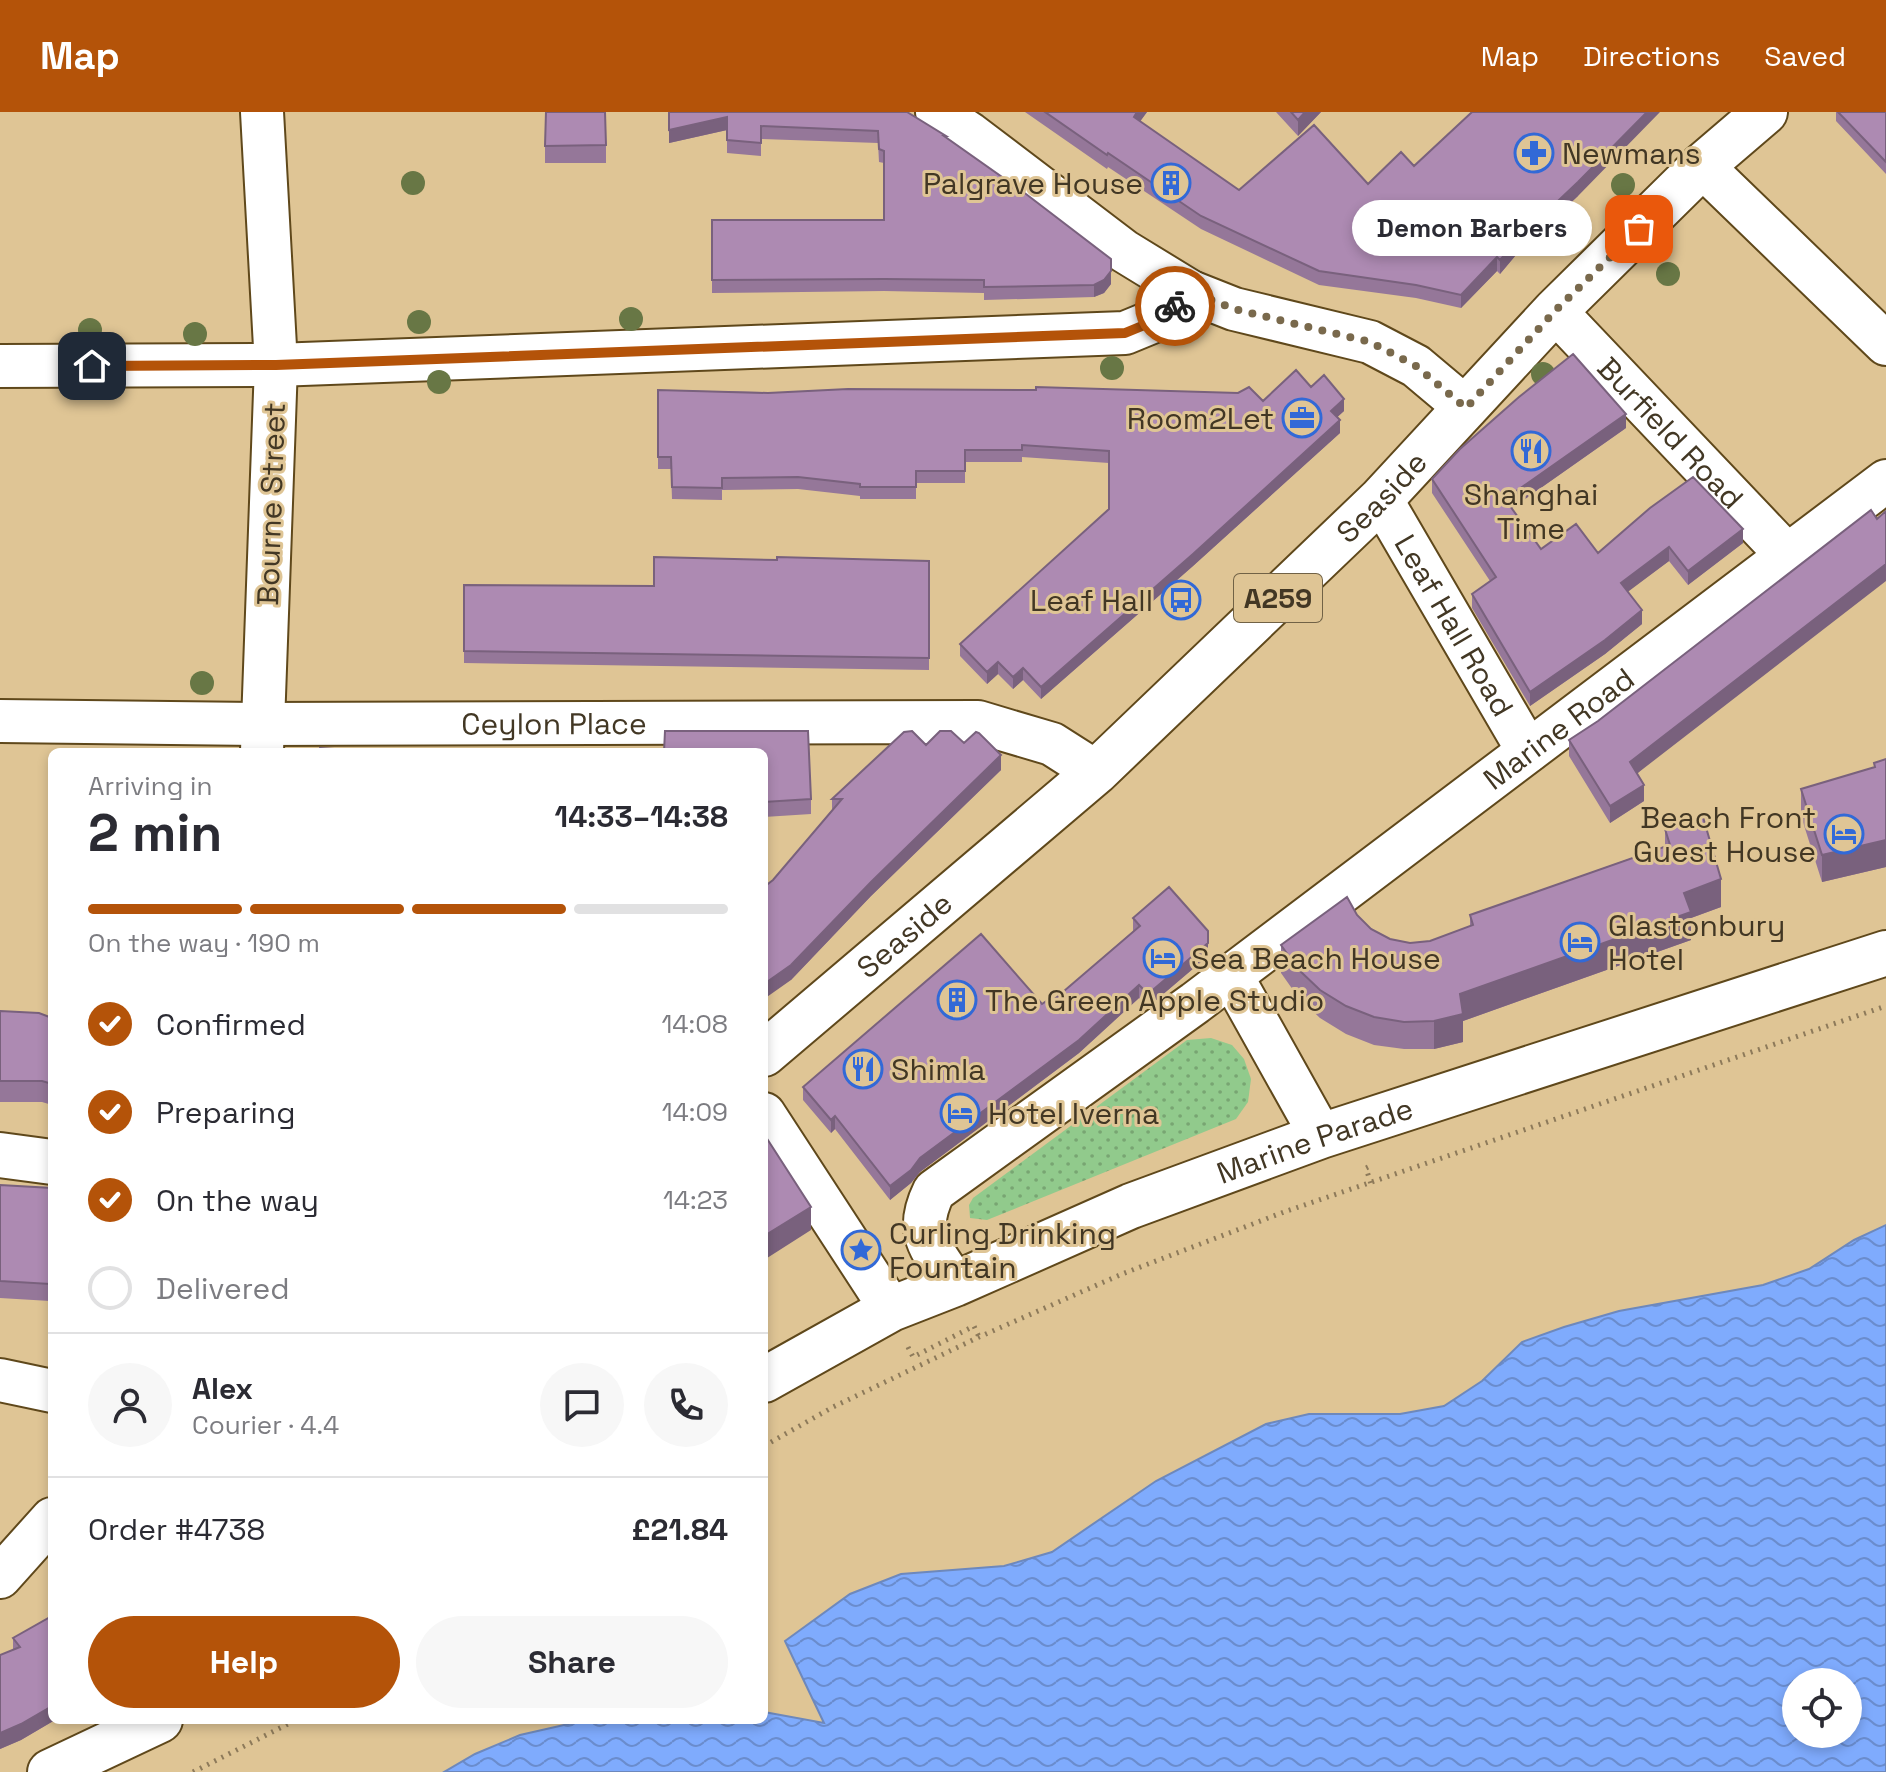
<!DOCTYPE html>
<meta charset="utf-8">
<style>
body{margin:0;font-family:"Space Grotesk",sans-serif;background:#f7f7f7;color:#2b2b33;height:100vh;display:flex;flex-direction:column;font-size:30px;white-space:nowrap}
*{box-sizing:border-box;margin:0}
p{font-size:26px;color:#7c7c81}
.icon{flex:none;width:44px;height:44px;fill:none;stroke:currentColor;stroke-width:2;stroke-linecap:round;stroke-linejoin:round}
.map{position:relative;flex:1;overflow:hidden}
.details{position:absolute;left:48px;top:636px;width:720px;height:976px;display:flex;flex-direction:column;background:#fff;border-radius:12px;box-shadow:0 4px 12px #0003}
.details>*{flex:none}
.tools{position:absolute;left:1782px;top:1556px;display:grid;gap:16px}
.tools a{display:grid;place-items:center;width:80px;height:80px;border-radius:50%;background:#fff;box-shadow:0 4px 12px #0003;font-size:40px}
.pin{position:absolute;display:grid;place-items:center;width:68px;height:68px;color:#fff;margin:-34px;border-radius:16px;box-shadow:0 4px 12px #0006}
.courier{position:absolute;display:grid;place-items:center;width:80px;height:80px;margin:-40px;border:6px solid #b45309;border-radius:50%;background:#fff;color:#222;box-shadow:0 2px 10px #0007}
.bubble{position:absolute;height:56px;border-radius:28px;background:#fff;box-shadow:0 4px 12px #0003;font-size:26px;font-weight:700;line-height:56px;text-align:center}
.overview em{font-style:normal;font-weight:700}
.overview div{display:flex;flex-direction:column-reverse}
.overview{display:flex;align-items:center;justify-content:space-between;height:136px;padding:0 40px}
h1{font-size:52px;font-weight:700;line-height:60px}
.bar{display:grid;grid-template-columns:repeat(4,1fr);gap:12px 8px;align-content:center;height:96px;padding:0 40px}
.bar i{height:10px;border-radius:6px;background:#e1e1e2}
.bar .selected{background:#b45309}
.bar p{grid-column:span 4}
.line{display:flex;align-items:center;gap:20px;padding:0 40px;border-top:2px solid #e1e1e2}
.line div{flex:1}
.round{display:grid;place-items:center;flex:none;width:84px;height:84px;border-radius:42px;background:#f7f7f7}
ol{padding:0 40px;list-style:none}
li{display:flex;align-items:center;gap:24px;height:88px}
li p{margin-inline-start:auto}
li .icon{padding:8px;border-radius:50%;background:#b45309;color:#fff;stroke-width:4}
li:last-child{color:#7c7c81}
li i{width:44px;height:44px;border:4px solid #e1e1e2;border-radius:50%}
.action{display:flex;gap:16px;margin-top:auto;padding:16px 40px}
.action a{flex:1;height:92px;border-radius:48px;background:#b45309;color:#fff;font-size:32px;font-weight:700;line-height:92px;text-align:center}
.action a+a{background:#f7f7f7;color:#2b2b33}
header{display:flex;align-items:center;gap:48px;box-sizing:border-box;height:112px;padding:0 40px;background:#b45309;color:#fff}
header strong{font-size:38px}
nav{display:flex;gap:44px;margin-inline-start:auto;font-size:28px}
.map>svg:first-child{display:block}
.grass{fill:url(#grass-dots)}
.water{fill:url(#water-waves);stroke:#6d88bc;stroke-width:2;fill-rule:evenodd}
.lines{fill:none;stroke-linecap:round;stroke-linejoin:round}
.minor-casing{stroke:#5f481b;stroke-width:46}
.major-casing{stroke:#5f481b;stroke-width:48}
.path{stroke:#8d7a5a;stroke-width:5;stroke-dasharray:2 6;stroke-linecap:butt}
.minor{stroke:#fff;stroke-width:42}
.major{stroke:#fff;stroke-width:44}
.tree{fill:#687745}
.wall{fill:#957799}
.shaded-wall{fill:#79617d}
.building{fill:#ad8ab2;stroke:#79617d;stroke-width:2}
.done{stroke:#79694c;stroke-width:8;stroke-dasharray:0 14.4}
.route{stroke:#b45309;stroke-width:10}
.labels{text-anchor:middle;dominant-baseline:central;stroke-width:6;stroke-linejoin:round;paint-order:stroke}
.shield{fill:#dfc595;stroke:#716246;stroke-width:2}
.shield-label{font-size:28px;font-weight:bold;fill:#423724}
.poi-label{font-size:30px;fill:#423724;stroke:#dfc595;text-anchor:start}
.street-label{font-size:30px;fill:#423724;stroke:#dfc595}
</style>
<header>
<strong>Map</strong>
<nav><a>Map</a><a>Directions</a><a>Saved</a></nav>
</header>
<div class="map">
<svg width="1886" height="1660" viewBox="0 0 1886 1660">
<defs>
<pattern id="grass-dots" width="8" height="8" patternUnits="userSpaceOnUse" patternTransform="scale(2)"><rect width="8" height="8" fill="#91ca8c"/><path d="M2 2h.1M6 6h.1" fill="none" stroke="#78a572" stroke-width="1.8" stroke-linecap="round"/></pattern>
<pattern id="water-waves" width="16" height="10" patternUnits="userSpaceOnUse" patternTransform="scale(2)"><rect width="16" height="10" fill="#7fabfd"/><path d="M0 5q4-4 8 0t8 0" fill="none" stroke="#6a8ccd"/></pattern>
</defs>
<rect width="100%" height="100%" fill="#dfc595"/>
<path class="grass" d="M1211,926L1232,933L1244,947L1251,967L1248,990L1236,1007L987,1108L970,1106L969,1093L973,1086L1187,928Z"/>
<path class="water" d="M1886,1113V1660H444L475,1642L520,1623L586,1608H764V1600L824,1611L785,1529L850,1482L901,1462L1004,1454L1052,1440L1156,1369L1266,1312L1309,1302H1400L1444,1294L1482,1269L1522,1230L1564,1215L1619,1199L1763,1173L1809,1157L1854,1128ZM1796,1570H1848V1622H1796Z"/>
<g class="lines">
<g class="minor-casing">
<g id="minor">
<path d="M262,0L276,253L262,639"/>
<path d="M937,0L970,22L1124,139L1191,180L1234,197L1370,230L1416,254L1466,296"/>
<path d="M1702,54L1886,232"/>
<path id="s1" d="M1555,199L1787,443"/>
<path d="M0,254L276,253L1125,221L1159,207L1191,180"/>
<path id="s2" d="M1381,387L1528,639"/>
<path id="s3" d="M0,609L262,612L978,610L1052,632L1096,660"/>
<path d="M1231,863L1321,1024"/>
<path d="M764,1002L891,1197"/>
<path id="s4" d="M955,1172C931,1136 913,1122 934,1079L1195,891L1886,369"/>
<path d="M0,1268L52,1279"/>
<path d="M0,1465L52,1407"/>
</g>
</g>
<g class="major-casing">
<g id="major">
<path id="s5" d="M764,942L1096,660L1381,387L1555,199L1702,54L1765,0"/>
<path d="M0,1043L52,1050"/>
<path id="s6" d="M764,1268L891,1197L955,1172L1131,1094L1321,1024L1886,841"/>
<path d="M50,1660L160,1608"/>
</g>
</g>
<path class="path" d="M1368,1055L1366,1056L1371,1072
M908,1235L913,1245L974,1214L979,1225
M764,1334L833,1295L979,1225L1122,1162L1284,1100L1886,894
M193,1660L296,1608"/>
<use href="#minor" class="minor"/>
<use href="#major" class="major"/>
</g>
<g class="tree">
<circle cx="413" cy="71" r="12"/>
<circle cx="1623" cy="73" r="12"/>
<circle cx="1668" cy="162" r="12"/>
<circle cx="631" cy="207" r="12"/>
<circle cx="419" cy="210" r="12"/>
<circle cx="90" cy="218" r="12"/>
<circle cx="195" cy="222" r="12"/>
<circle cx="1112" cy="256" r="12"/>
<circle cx="1543" cy="262" r="12"/>
<circle cx="439" cy="270" r="12"/>
<circle cx="202" cy="571" r="12"/>
</g>
<path class="wall" d="M669,0L946,25L1111,147V172L1104,181L1094,185L984,188V181L884,179L712,181V108H884V51L879,50L878,31L761,27V44L727,41V18L669,31Z
M1025,0H1147L1140,9L1239,78L1368,72L1414,54L1578,84L1521,137L1500,162L1497,159L1461,196L1416,186L1319,173L1201,117L1108,55L1107,57Z
M1276,0H1321L1298,24Z
M1836,0H1886V62L1836,9Z
M606,33V51H545V34Z
M1311,275L1344,299L1337,305L1340,321L1193,454L1041,587L1023,568L1013,577L998,562L987,572L960,544V532L1109,397V351L1022,345V350H965V371H916V387H860V384L798,377L722,378V388L672,387L671,357H658V278L1263,289Z
M1626,316L1511,397L1541,437L1598,441L1650,396L1743,431L1688,473L1669,449L1628,479L1642,512L1605,542L1530,594L1472,496V482L1490,469L1432,381V367Z
M1877,407L1637,662L1644,689L1610,711L1569,644V628L1598,609Z
M777,448L929,449V558L464,551V473L654,474Z
M964,631L1001,658L871,784L791,868L773,768L832,698V687L926,633Z
M764,640L811,687V702L764,705Z
M1886,647V755L1822,770L1801,704V677L1874,655V651Z
M1665,717L1721,795L1691,806V828L1463,909V930L1434,937H1404L1374,933L1346,922L1320,906L1298,885L1281,861V833L1357,803L1371,817L1390,827L1410,831L1430,829L1470,814V803L1665,734Z
M1133,806L1208,844L1148,895L1139,886L1079,941L920,1060L911,1071L890,1088L835,1017L831,1021L803,988V975L1042,892L1050,891L1133,819Z
M0,899L52,906V993L42,990H0Z
M0,1073L52,1076V1155L50,1189L0,1186Z
M52,1504V1608H55L21,1628L0,1637V1543L13,1538V1526Z"/>
<path class="shaded-wall" d="M1137,0H1147L1134,18V5Z
M1305,0H1321L1298,24V8Z
M1647,0H1660L1578,84L1521,137L1500,162V148L1521,124Z
M727,5V18L669,31V18Z
M1497,145V159L1461,196V183Z
M1111,159V172L1104,181L1094,185V173Z
M1344,287V299L1331,311V299Z
M1626,302V316L1505,401V387Z
M1340,308V321L1193,454L1041,587V575Z
M1743,417V431L1688,473V459Z
M1669,435V449L1621,485V471Z
M1886,452V469L1630,667V650Z
M1642,498V512L1605,542L1530,594V580Z
M998,550V562L987,572V560Z
M1023,556V568L1013,577V565Z
M1001,643V658L871,784L791,868L764,887V872Z
M1644,673V689L1610,711V694Z
M1886,728V755L1822,770V743Z
M1721,767V795L1691,806V828L1463,909V930L1434,937V909L1460,882L1684,781Z
M1208,831V844L1148,895V882Z
M1139,873V886L1079,941L920,1060L911,1071L890,1088V1074L920,1046Z
M835,1004V1017L831,1021V1008Z
M811,1095V1118L764,1148V1124Z
M52,1594V1608H55L21,1628L0,1637V1621Z"/>
<path class="building" d="M546,0H605L606,33L545,34Z
M669,0H907L946,24H944L1026,82L1111,147V159L1104,168L1094,173L984,175V168L884,167L712,168V108H884V39L879,37L878,19L761,14V31L727,28V5L669,18Z
M1045,0H1137L1134,5L1239,78L1314,13L1368,72L1401,40L1414,54L1472,0H1647L1578,70L1521,124L1500,148L1497,145L1461,183L1416,173L1319,159L1201,104L1108,41L1107,43Z
M1291,0H1305L1298,8Z
M1838,0H1886V50Z
M1573,242L1626,302L1505,387L1541,437L1576,412L1598,441L1650,396L1693,365L1743,417L1688,459L1669,435L1621,471L1642,498L1605,528L1530,580L1472,482L1496,465L1432,367L1460,337L1519,285Z
M1296,258L1311,275L1324,263L1344,287L1331,299L1340,308L1193,442L1041,575L1023,556L1013,565L998,550L987,560L960,532L1109,397V339L1022,333V338H965V359H916V375H860V372L798,365L722,366V376L672,375L671,345H658V278L768,281L848,277L1036,278V275L1238,281L1249,275L1263,289Z
M1871,398L1877,407L1886,399V452L1630,650L1644,673L1610,694L1569,628L1598,609Z
M654,445L777,448V445L929,449V546L464,539V473L654,474Z
M665,619H808L811,687L764,690V640H664Z
M912,619L926,633L940,619H951L964,631L976,620L979,621L1001,643L871,770L791,853L764,872V775L773,768L842,687H832L904,620Z
M320,636L377,640H319Z
M1886,647V728L1822,743L1801,677L1875,655L1874,651Z
M1703,705L1721,767L1684,781L1691,800L1460,882L1463,902L1434,909L1404,910L1374,905L1346,894L1320,878L1298,857L1281,833L1347,785L1357,803L1371,817L1390,827L1410,831L1430,829L1473,813L1470,803L1670,733L1665,717Z
M1169,775L1208,819V831L1148,882L1139,873L1079,928L920,1046L911,1058L890,1074L835,1004L831,1008L803,975L981,822L1042,892L1048,888L1050,891L1140,814L1133,806Z
M0,899L39,901L52,906V972L42,969H0Z
M764,1022L811,1095L764,1124Z
M0,1073L52,1076V1138L50,1172L0,1169Z
M52,1504V1594L21,1612L0,1621V1543L20,1535L13,1526Z"/>
<g class="lines">
<path class="done" d="M1175,194L1191,180L1234,197L1370,230L1416,254L1466,296L1555,199L1639,117"/>
<path class="route" d="M92,254L276,253L1125,221L1159,207L1175,194"/>
</g>
<defs>
<g id="pharmacy-ring" transform="scale(2)"><circle r="9.5" fill="#dfc595" stroke="#3269d7" stroke-width="1.5"/><path d="M-2-6h4v4h4v4h-4v4h-4v-4h-4v-4h4Z" fill="#3269d7"/></g>
<g id="building-ring" transform="scale(2)"><circle r="9.5" fill="#dfc595" stroke="#3269d7" stroke-width="1.5"/><path d="M-4-6H4V6H1V3H-1V6H-4ZM-2.5-4.3h1.7v1.8h-1.7ZM.8-4.3h1.7v1.8H.8ZM-2.5-1h1.7V.8h-1.7ZM.8-1h1.7V.8H.8Z" fill="#3269d7"/></g>
<g id="office-ring" transform="scale(2)"><circle r="9.5" fill="#dfc595" stroke="#3269d7" stroke-width="1.5"/><path d="M-6-3h4V-5.5h4V-3h4V5H-6ZM-1-4.5V-3h2v-1.5ZM-6 0V1H6V0Z" fill="#3269d7"/></g>
<g id="restaurant-ring" transform="scale(2)"><circle r="9.5" fill="#dfc595" stroke="#3269d7" stroke-width="1.5"/><path d="M-5-6h1v4h1v-4h1v4h1v-4h1v5L-1.5 .5V6h-2V.5L-5-1ZM5-6V6H3V1.5H1.5Q1.5-4 5-6Z" fill="#3269d7"/></g>
<g id="bus-ring" transform="scale(2)"><circle r="9.5" fill="#dfc595" stroke="#3269d7" stroke-width="1.5"/><path d="M-5-6H5V4H4V6H2V4H-2V6H-4V4H-5ZM-3.5-4V0h7V-4ZM-3.5 1.2v1.5H-2V1.2ZM2 1.2v1.5H3.5V1.2Z" fill="#3269d7"/></g>
<g id="hotel-ring" transform="scale(2)"><circle r="9.5" fill="#dfc595" stroke="#3269d7" stroke-width="1.5"/><path d="M-6-4.5h1.5V1H6V5H4.5V3h-9V5H-6ZM-4 0a1.8 1.8 0 1 1 3.6 0ZM.5 0V-2.5h3Q6-2.5 6 0Z" fill="#3269d7"/></g>
<g id="sight-ring" transform="scale(2)"><circle r="9.5" fill="#dfc595" stroke="#3269d7" stroke-width="1.5"/><path d="M0-6L1.8-2.2L6-1.7L2.9 1.2L3.7 5.4L0 3.3L-3.7 5.4L-2.9 1.2L-6-1.7L-1.8-2.2Z" fill="#3269d7"/></g>
</defs>
<g fill-rule="evenodd">
<use href="#pharmacy-ring" x="1534" y="41"/>
<use href="#building-ring" x="1171" y="71"/>
<use href="#office-ring" x="1302" y="306"/>
<use href="#restaurant-ring" x="1531" y="339"/>
<use href="#bus-ring" x="1181" y="488"/>
<use href="#hotel-ring" x="1844" y="722"/>
<use href="#hotel-ring" x="1580" y="830"/>
<use href="#hotel-ring" x="1163" y="846"/>
<use href="#building-ring" x="957" y="888"/>
<use href="#restaurant-ring" x="863" y="957"/>
<use href="#hotel-ring" x="960" y="1001"/>
<use href="#sight-ring" x="861" y="1138"/>
</g>
<g class="labels">
<rect class="shield" x="1234" y="462" width="88" height="48" rx="6"/>
<g class="shield-label">
<text x="1278" y="486">A259</text>
</g>
<g class="poi-label">
<text x="1562" y="41">Newmans</text>
<text x="1143" y="71" text-anchor="end">Palgrave House</text>
<text x="1274" y="306" text-anchor="end">Room2Let</text>
<text x="1531" y="382" text-anchor="middle">Shanghai<tspan x="1531" dy="34">Time</tspan></text>
<text x="1153" y="488" text-anchor="end">Leaf Hall</text>
<text x="1816" y="705" text-anchor="end">Beach Front<tspan x="1816" dy="34">Guest House</tspan></text>
<text x="1608" y="813">Glastonbury<tspan x="1608" dy="34">Hotel</tspan></text>
<text x="1191" y="846">Sea Beach House</text>
<text x="985" y="888">The Green Apple Studio</text>
<text x="891" y="957">Shimla</text>
<text x="988" y="1001">Hotel Iverna</text>
<text x="889" y="1121">Curling Drinking<tspan x="889" dy="34">Fountain</tspan></text>
</g>
<g class="street-label">
<text stroke="none"><textPath href="#s1" startOffset="168">Burfield Road</textPath></text>
<text stroke="none"><textPath href="#s5" startOffset="832">Seaside</textPath></text>
<text transform="translate(271 392) rotate(-88)">Bourne Street</text>
<text stroke="none"><textPath href="#s2" startOffset="146">Leaf Hall Road</textPath></text>
<text stroke="none"><textPath href="#s3" startOffset="554">Ceylon Place</textPath></text>
<text stroke="none"><textPath href="#s4" startOffset="880">Marine Road</textPath></text>
<text stroke="none"><textPath href="#s5" startOffset="184">Seaside</textPath></text>
<text stroke="none"><textPath href="#s6" startOffset="602">Marine Parade</textPath></text>
</g>
</g>
</svg>
<div class="tools">
<a><svg class="icon" aria-label="locate" viewBox="0 0 24 24"><circle cx="12" cy="12" r="6"/><path d="M12 2v4M12 18v4M2 12h4M18 12h4"/></svg></a>
</div>
<div class="pin" style="left:1639px;top:117px;background:#ea580c"><svg class="icon" aria-label="bag" viewBox="0 0 24 24"><path d="M5 8h14l-1 12H6zM9 8a3 3 0 0 1 6 0"/></svg></div>
<div class="pin" style="left:92px;top:254px;background:#1f2937"><svg class="icon" aria-label="home" viewBox="0 0 24 24"><path d="M3 11l9-7 9 7M6 9v11h12V9"/></svg></div>
<div class="courier" style="left:1175px;top:194px"><svg class="icon" aria-label="bike" viewBox="0 0 24 24"><circle cx="6" cy="16" r="4"/><circle cx="18" cy="16" r="4"/><path d="M6 16l4-8h5l3 8M10 8l3 8H6M13 5h3"/></svg></div>
<div class="bubble" style="left:1352px;top:88px;width:240px">Demon Barbers</div>
<section class="details">
<div class="overview"><div><h1>2 min</h1><p>Arriving in</p></div><em>14:33–14:38</em></div>
<div class="bar"><i class="selected"></i><i class="selected"></i><i class="selected"></i><i></i><p>On the way · 190 m</p></div>
<ol>
<li><svg class="icon" aria-label="check" viewBox="0 0 24 24"><path d="M5 12l5 5 9-10"/></svg>Confirmed<p>14:08</p></li>
<li><svg class="icon" aria-label="check" viewBox="0 0 24 24"><path d="M5 12l5 5 9-10"/></svg>Preparing<p>14:09</p></li>
<li><svg class="icon" aria-label="check" viewBox="0 0 24 24"><path d="M5 12l5 5 9-10"/></svg>On the way<p>14:23</p></li>
<li><i></i>Delivered</li>
</ol>
<div class="line" style="height:144px"><a class="round"><svg class="icon" aria-label="person" viewBox="0 0 24 24"><circle cx="12" cy="8" r="4"/><path d="M4 21q1-7 8-7t8 7"/></svg></a><div><b>Alex</b><p>Courier · 4.4</p></div><a class="round"><svg class="icon" aria-label="chat" viewBox="0 0 24 24"><path d="M4 5h16v11H9l-5 4z"/></svg></a><a class="round"><svg class="icon" aria-label="phone" viewBox="0 0 24 24"><path d="M5 4h4l2 5-3 2q2 4 5 5l2-3 5 2v4C11 20 4 13 5 4z"/></svg></a></div>
<div class="line" style="height:104px"><div>Order #4738</div><b>£21.84</b></div>
<div class="action"><a>Help</a><a>Share</a></div>
</section>
</div>
